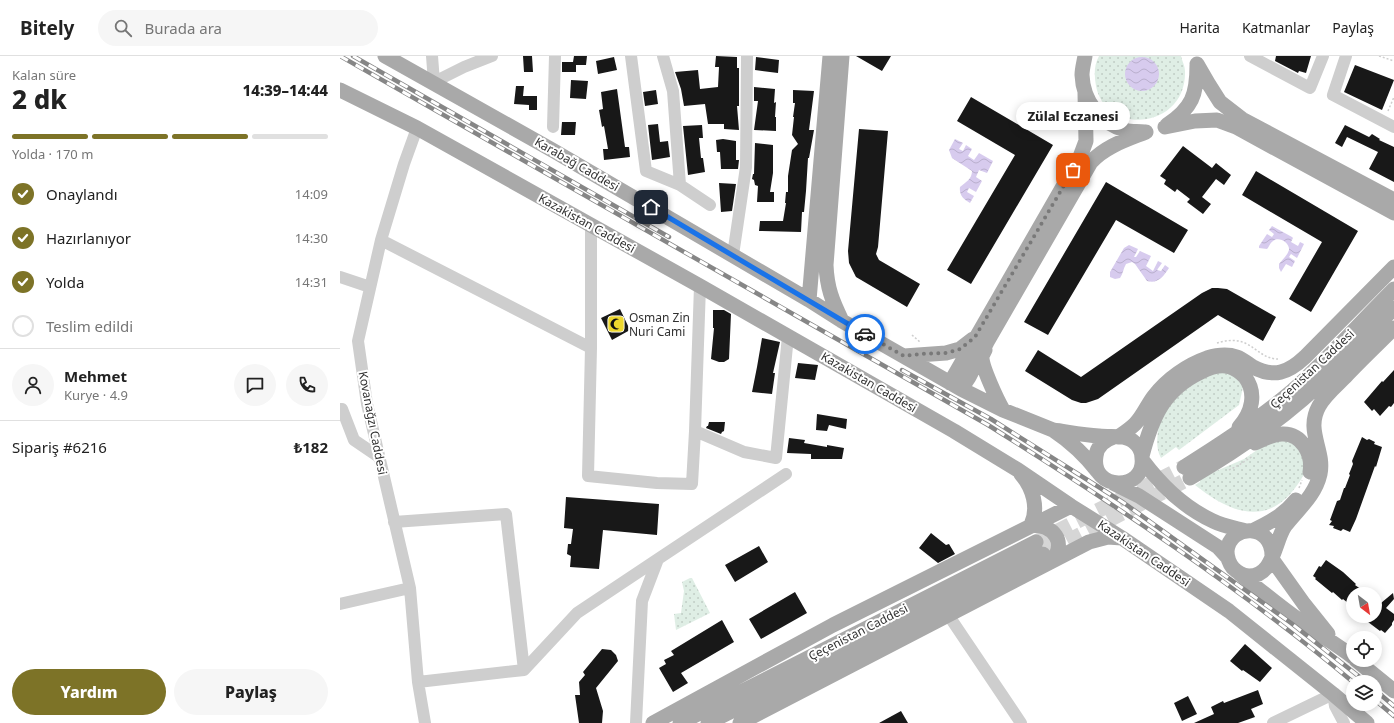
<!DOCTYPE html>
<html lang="tr">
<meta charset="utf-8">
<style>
body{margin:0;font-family:"Noto Sans",sans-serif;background:#f6f6f6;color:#222;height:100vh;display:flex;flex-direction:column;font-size:15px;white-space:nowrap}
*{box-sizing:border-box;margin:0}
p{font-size:13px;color:#767676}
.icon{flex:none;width:22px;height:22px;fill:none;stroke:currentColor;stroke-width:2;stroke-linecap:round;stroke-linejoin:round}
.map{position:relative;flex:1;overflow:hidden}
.side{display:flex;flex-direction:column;background:#fff;width:340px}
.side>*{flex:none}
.needle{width:26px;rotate:149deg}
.controls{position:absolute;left:1006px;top:531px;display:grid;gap:8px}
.controls a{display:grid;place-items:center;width:36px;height:36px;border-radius:50%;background:#fff;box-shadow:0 2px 10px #0003;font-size:20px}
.pin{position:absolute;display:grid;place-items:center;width:34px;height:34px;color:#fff;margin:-17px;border-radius:8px;box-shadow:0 2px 6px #0006}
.courier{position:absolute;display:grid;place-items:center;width:40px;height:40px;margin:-20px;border:3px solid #1a73e8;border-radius:50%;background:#fff;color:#222;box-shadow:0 1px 5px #0007}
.bubble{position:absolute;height:28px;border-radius:14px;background:#fff;box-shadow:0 2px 10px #0003;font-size:13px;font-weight:800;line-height:28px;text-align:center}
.summary em{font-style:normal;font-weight:800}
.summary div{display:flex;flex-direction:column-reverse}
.summary{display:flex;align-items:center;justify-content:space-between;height:68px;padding:0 12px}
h1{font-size:26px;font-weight:800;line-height:30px}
.bar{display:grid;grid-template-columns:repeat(4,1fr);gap:6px 4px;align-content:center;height:48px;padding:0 12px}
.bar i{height:5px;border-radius:3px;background:#e0e0e0}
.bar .active{background:#7d7327}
.bar p{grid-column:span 4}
.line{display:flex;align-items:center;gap:10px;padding:0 12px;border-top:1px solid #e0e0e0}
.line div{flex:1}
.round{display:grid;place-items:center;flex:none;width:42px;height:42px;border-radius:21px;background:#f6f6f6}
ol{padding:0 12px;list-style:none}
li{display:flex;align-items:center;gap:12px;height:44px}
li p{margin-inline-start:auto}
li .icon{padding:4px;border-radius:50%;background:#7d7327;color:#fff;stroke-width:4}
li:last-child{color:#767676}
li i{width:22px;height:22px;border:2px solid #e0e0e0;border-radius:50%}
.button{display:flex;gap:8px;margin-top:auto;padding:8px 12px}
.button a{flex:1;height:46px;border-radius:24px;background:#7d7327;color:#fff;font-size:16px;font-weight:800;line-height:46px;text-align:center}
.button a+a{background:#f6f6f6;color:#222}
header{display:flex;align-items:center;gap:24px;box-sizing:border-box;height:56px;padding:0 20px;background:#fff;border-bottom:1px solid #e0e0e0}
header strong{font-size:19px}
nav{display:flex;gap:22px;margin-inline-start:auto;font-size:14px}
.search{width:280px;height:36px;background:#f6f6f6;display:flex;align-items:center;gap:10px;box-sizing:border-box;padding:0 14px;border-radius:22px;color:#767676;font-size:15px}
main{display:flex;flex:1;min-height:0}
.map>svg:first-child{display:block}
.grass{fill:url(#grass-dots)}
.water{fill:url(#water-waves)}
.building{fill:#181818}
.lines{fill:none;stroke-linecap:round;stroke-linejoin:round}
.major-tunnel{stroke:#d6d6d6;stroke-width:15;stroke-dasharray:15 8;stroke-linecap:butt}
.path{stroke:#cecece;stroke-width:1.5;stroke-dasharray:2 2;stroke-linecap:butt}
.minor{stroke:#cecece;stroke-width:12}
.major{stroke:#a9a9a9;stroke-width:15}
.rail-casing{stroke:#868686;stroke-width:4.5}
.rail{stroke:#fff;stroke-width:3;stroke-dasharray:9;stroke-linecap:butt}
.done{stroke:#797979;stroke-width:4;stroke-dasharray:0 7.2}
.route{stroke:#1a73e8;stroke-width:5}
.labels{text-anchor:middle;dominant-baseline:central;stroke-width:4;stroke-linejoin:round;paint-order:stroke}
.street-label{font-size:12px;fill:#313131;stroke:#fff}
.poi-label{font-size:12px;fill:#313131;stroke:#fff;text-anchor:start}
</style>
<header>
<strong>Bitely</strong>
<div class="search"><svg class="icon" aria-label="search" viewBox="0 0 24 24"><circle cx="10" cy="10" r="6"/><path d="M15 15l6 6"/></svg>Burada ara</div>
<nav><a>Harita</a><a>Katmanlar</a><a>Paylaş</a></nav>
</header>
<main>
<section class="side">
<div class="summary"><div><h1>2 dk</h1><p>Kalan süre</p></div><em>14:39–14:44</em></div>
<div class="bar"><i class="active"></i><i class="active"></i><i class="active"></i><i></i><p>Yolda · 170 m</p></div>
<ol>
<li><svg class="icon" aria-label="check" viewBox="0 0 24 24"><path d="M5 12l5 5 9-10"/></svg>Onaylandı<p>14:09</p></li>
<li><svg class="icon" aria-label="check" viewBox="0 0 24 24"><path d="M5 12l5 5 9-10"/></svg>Hazırlanıyor<p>14:30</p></li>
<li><svg class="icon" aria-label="check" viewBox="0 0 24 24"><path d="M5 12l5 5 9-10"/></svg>Yolda<p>14:31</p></li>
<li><i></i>Teslim edildi</li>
</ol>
<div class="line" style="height:72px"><a class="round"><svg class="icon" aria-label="person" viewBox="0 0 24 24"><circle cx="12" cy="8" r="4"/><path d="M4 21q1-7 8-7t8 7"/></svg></a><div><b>Mehmet</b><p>Kurye · 4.9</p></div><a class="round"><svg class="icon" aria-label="chat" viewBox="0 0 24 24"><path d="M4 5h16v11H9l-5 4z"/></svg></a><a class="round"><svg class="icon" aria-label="phone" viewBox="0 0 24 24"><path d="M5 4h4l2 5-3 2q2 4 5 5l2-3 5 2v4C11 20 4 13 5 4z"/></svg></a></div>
<div class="line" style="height:52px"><div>Sipariş #6216</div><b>₺182</b></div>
<div class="button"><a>Yardım</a><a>Paylaş</a></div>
</section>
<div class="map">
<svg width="1054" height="667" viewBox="0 0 1054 667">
<defs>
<pattern id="grass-dots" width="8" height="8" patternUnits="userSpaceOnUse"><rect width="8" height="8" fill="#dfeee5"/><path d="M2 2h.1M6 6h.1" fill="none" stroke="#c0cdc5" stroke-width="1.8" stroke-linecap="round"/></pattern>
<pattern id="water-waves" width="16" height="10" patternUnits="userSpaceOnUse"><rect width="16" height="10" fill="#d7cbee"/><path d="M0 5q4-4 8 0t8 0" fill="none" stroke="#b9afcd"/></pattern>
</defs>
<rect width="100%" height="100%" fill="#fff"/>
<path class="grass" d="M759,0H841C842,5 845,10 845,15C847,73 766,81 756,30C754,19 754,9 759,0Z
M878,313L894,317L903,331L899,349L839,394L836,391L821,402C816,393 817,384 818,375C824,343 853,328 878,313Z
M952,379L968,411C939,469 901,466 855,429L860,426V422L904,403L933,383Z
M350,522H352L370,557L336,574L334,558L341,557L344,535L342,526Z"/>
<path class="water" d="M785 18a17 17 0 1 1 34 0a17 17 0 1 1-34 0Z
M615,83L623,87L619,93L623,95L626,89L632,93L628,100L634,104L639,97L653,105L647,117L639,114L636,121L642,125L636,136L629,132L627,136L634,140L630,147C623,143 619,139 620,131C626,126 632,123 632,115L612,102L609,94Z
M932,170L952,181L953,182L951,186L958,190L960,186L964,188L957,202L951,198L949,201L955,205L952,211L946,208L941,216L939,212V208C942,204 947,200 949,194C950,187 939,180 933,185C930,187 929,191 927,193L919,192V190L927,178L932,181L934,178L929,174Z
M789,189L798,193L794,201H796L800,195L811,200L806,210L813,215L818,205L822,207L817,214L821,215L825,209L829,212C823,221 818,228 807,225L795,208L792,206L786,208C783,213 783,218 780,222L775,223L770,221V216L784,192Z"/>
<path class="building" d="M183,0H192L193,16H184Z
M234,0H247L246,9H236V16H222V6H233Z
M376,0L397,1V12H399V50H397L399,74L384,73V68H368L365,48L344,50L341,33L335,16L358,14L360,33L378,31L379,11H375Z
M516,0H551L542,15Z
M936,0H971L966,17L959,15L958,17L935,5Z
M274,1L277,14L258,18L256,5Z
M416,1L439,4L438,17L415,14Z
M1015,9L1054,24L1042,54L1004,36Z
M231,24L248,25L246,43L230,42Z
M176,30H184L183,40H197V54H189V49L174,48Z
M414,31L435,33L434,47L436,46L435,61H436V75L414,74L418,45H414Z
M277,33L285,91H289L290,101L264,104L263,93H268L264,70L262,71L259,54L263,53L261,36Z
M316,34L318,48L305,50L303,36Z
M453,34L474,35L469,74H474L469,102H468L466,135L464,156H462L461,176L419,175L420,165H443L446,147H445L446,136H448V120L452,94L458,88L452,79L454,61H453L455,47H453Z
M631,41L713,89L631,228L607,214L675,99L617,65Z
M222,66H236L235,79H221Z
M318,68L320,86L328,85L330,101L312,104L308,69Z
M362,69L363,82H359L361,102H363L365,116L348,119L343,70Z
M1005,69L1029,81L1032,78L1040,83L1039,84L1054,91V126L1029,113L1038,96L1007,81L1002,91L995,87Z
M519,73L548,75L538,191L536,198L539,204L580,228L567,251L516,221L509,207L508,195Z
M383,83L396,85V104H399L398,113H381L380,96H377L376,84Z
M415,87L433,89V117L430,136H434V146H417L418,130L415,129L414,124L412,123L413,118H414Z
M843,90L872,112L876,107L891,119L884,129L876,123L862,141L871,148L863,158L847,146L850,143L837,133L835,136L824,128L826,124L820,120Z
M916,115L1018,175L971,256L949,243L982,186L902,139Z
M766,126L848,174L834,197L776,164L708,279L684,266Z
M379,127L396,128L392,155L381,156Z
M872,232H878L887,233L936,261L923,285L878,259L758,343L746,347H741L732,344L685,315L698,294L741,321L862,237Z
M280,253L290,274L272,284L261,262Z
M373,254H384L391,258L389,303L384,306H379L371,303L374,272H373Z
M422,282L440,286L433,317H435L432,338L412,336L417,311Z
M458,307L478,309L475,324L455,322Z
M1054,314V347L1051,351L1049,350L1040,360L1034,353L1032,355L1024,346L1042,325L1043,326Z
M477,358L507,363L506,373L489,369L487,375L476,374Z
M369,366H385L384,375L382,376L381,378L366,372L367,370H368Z
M1022,381L1027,384L1029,383L1035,386L1034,388L1042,391L1036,411L1035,410L1016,463L1010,476L1003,473L1001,475L993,472L994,470L989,469L992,465L990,464L997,445L1000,444L1004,432H1005L1010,419L1009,418L1013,408L1012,405Z
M449,382L465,384L464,387L487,391V389L504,392L502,403H471V398L447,397Z
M226,441L319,448L317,479L263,474L259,513L230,511L231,500L227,498L228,488H231L233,473L224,472Z
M591,477L606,489L609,488L615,498L598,507L579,492Z
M419,490L428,506L395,526L385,509Z
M986,504L1003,516L1016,528L1015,529L1028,538H1013V551L1003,543L1002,544L993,536L992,537L975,523L976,522L973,520L979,510L981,511Z
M455,536L467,557L421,583L409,563Z
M1053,537L1054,543L1046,552L1054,558V564L1052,567V569L1045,577L1041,574L1040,575L1020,560H1035V542L1041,547Z
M382,564L394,586L341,617L348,627L333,636L319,612L326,608L324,604L334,599L331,595Z
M905,588L932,612L920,626L903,614L902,615L890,605Z
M262,593L271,594L276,599L278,605L256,632L263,655L262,667H239L235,639H240L239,626L245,619L243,616Z
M918,634L923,648L911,653L915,661L898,667H854L874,658L871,651L883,645L884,647Z
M848,640L857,658L842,665L834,647Z
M561,655L568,667H539Z"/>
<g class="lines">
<path class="major-tunnel" d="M696,486L844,411
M707,496L850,422"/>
<path class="path" d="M1039,0L1054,5
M1048,55L1054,41
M572,279L580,286
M877,287C886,284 898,283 907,288C918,294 925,303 938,303
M889,414L899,409L913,400
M959,432L962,424"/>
<path class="minor" d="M92,0L94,26L124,11L152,0
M291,0L306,115L340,129L370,149
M323,0L333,35L340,129
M910,0L970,32L983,0
M1006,0L993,39L1054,71
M213,71L215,0
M77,72L64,108L41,184L18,285L27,348L70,532L78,626L85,667
M251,169V292L248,420L317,427L352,428L355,375L360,230
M41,184L251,292
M393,199L406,111L407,0
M0,221L30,231
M0,353H2L14,384L39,401
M355,375L404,396L436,402L448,280
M54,466L166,458L184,614
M0,548L70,532
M609,560L681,667
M78,626L184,614L237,557L318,503
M296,667L302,545L318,503L446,418
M933,667L993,638L995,650L1004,667"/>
<path class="major" d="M45,0L214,95L469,244L502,265L621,333L663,354L713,374
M745,0C744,6 742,13 742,19C743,45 760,67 785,74C791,76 798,75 804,76
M857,8L868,27L880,46L902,63L1054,144
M0,34L77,72L360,230L614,375L678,414L731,450L782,482L889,555L993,638L1027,667
M827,69C852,52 857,39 857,9
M825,71L855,65L877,64L896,71L1054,157
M469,244L490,0
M502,265C492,244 487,232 486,209L502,0
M645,294C644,296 643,298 642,300C641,310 658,345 663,354
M564,300L606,297L620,293L633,283
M610,327L740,101L746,85L745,37
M621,333L629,321L647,286L751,106C766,90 786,84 806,76
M778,381C784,377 790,373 795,368C803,360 807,349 814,340C827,323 847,309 867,302C877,299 888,298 897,301C903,303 908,308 913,311C934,322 948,317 965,301L1054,211
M915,387C924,383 933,378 942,378C962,377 973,399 970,416
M802,400C812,362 823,334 861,316C869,312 881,308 890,311C896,313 901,317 905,321C917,337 912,357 899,371
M803,405C821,429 845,452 873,465C883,470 895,472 906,475
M844,411C881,388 918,364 951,336C987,304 1020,267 1054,233
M758,416C745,399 731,386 713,374C728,376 743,379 759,380C767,381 775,380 783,381C787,382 791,383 794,386C799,390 802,396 802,402C806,436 750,435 756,400C757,390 765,384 774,381
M681,418C693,432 699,452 691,469C714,469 727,486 712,505
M850,422C890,399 928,373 963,343C995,315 1024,283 1054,252
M773,427L799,440L878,491L888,502
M912,475C929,467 944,459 956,444
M932,501C933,467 890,467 887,495C887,501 889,507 893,512C897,516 902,519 908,520C934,521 934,486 945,470C958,453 975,440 980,418C985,394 965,375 979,350C985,339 996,330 1005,321C1021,304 1038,288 1054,272
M932,503L964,548L988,578
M900,518C920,534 939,550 959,564C977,577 996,588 1013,601
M1016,604L1054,635
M313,667L493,569L731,450
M340,667L696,486
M368,667L703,498
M400,667L749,486L768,481L782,482"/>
<g class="rail-casing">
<path id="rail" d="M0,0L648,369C774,448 899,531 1013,626
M13,0L329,181
M562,314L651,363L784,447L951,567L1026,626
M1035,634L1054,650
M1035,644L1054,660"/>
</g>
<use href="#rail" class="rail"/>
</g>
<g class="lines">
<path class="done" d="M525,278L564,300L580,298L606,297L620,293L635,281L733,114"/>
<path class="route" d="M311,151L525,278"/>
</g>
<defs>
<g id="mosque-square" transform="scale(0.9)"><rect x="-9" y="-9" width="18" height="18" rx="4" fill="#edd72e" stroke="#fff"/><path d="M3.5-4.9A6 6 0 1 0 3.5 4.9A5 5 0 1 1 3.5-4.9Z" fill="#111"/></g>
</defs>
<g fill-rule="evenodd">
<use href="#mosque-square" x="276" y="268"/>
</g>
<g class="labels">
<g class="street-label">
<text transform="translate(237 108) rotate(30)">Karabağ Caddesi</text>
<text transform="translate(247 167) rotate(29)">Kazakistan Caddesi</text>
<text transform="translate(972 313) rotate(-43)">Çeçenistan Caddesi</text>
<text transform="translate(529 326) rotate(30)">Kazakistan Caddesi</text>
<text transform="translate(33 367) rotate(79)">Kovanağzı Caddesi</text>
<text transform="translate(804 497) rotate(34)">Kazakistan Caddesi</text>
<text transform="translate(518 576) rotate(-27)">Çeçenistan Caddesi</text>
</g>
<g class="poi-label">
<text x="289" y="261">Osman Zin<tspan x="289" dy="14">Nuri Cami</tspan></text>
</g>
</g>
</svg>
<div class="controls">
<a><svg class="needle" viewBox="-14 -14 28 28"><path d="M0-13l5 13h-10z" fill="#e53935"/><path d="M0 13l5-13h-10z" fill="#767676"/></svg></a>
<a><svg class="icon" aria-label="locate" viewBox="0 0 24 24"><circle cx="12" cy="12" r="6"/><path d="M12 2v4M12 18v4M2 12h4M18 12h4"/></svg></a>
<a><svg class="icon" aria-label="layers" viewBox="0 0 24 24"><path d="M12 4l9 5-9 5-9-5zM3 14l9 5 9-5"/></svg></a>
</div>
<div class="pin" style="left:733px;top:114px;background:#ea580c"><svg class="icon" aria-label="bag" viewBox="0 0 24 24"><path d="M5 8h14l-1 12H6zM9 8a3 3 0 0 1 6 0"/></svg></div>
<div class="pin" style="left:311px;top:151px;background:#1f2937"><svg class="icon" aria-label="home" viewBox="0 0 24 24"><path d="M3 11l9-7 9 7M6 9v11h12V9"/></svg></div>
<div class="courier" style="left:525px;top:278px"><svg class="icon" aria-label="car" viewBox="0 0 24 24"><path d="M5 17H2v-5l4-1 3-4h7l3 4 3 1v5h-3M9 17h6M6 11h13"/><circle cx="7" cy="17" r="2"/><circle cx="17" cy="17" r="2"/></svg></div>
<div class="bubble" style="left:676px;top:46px;width:114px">Zülal Eczanesi</div>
</div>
</main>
